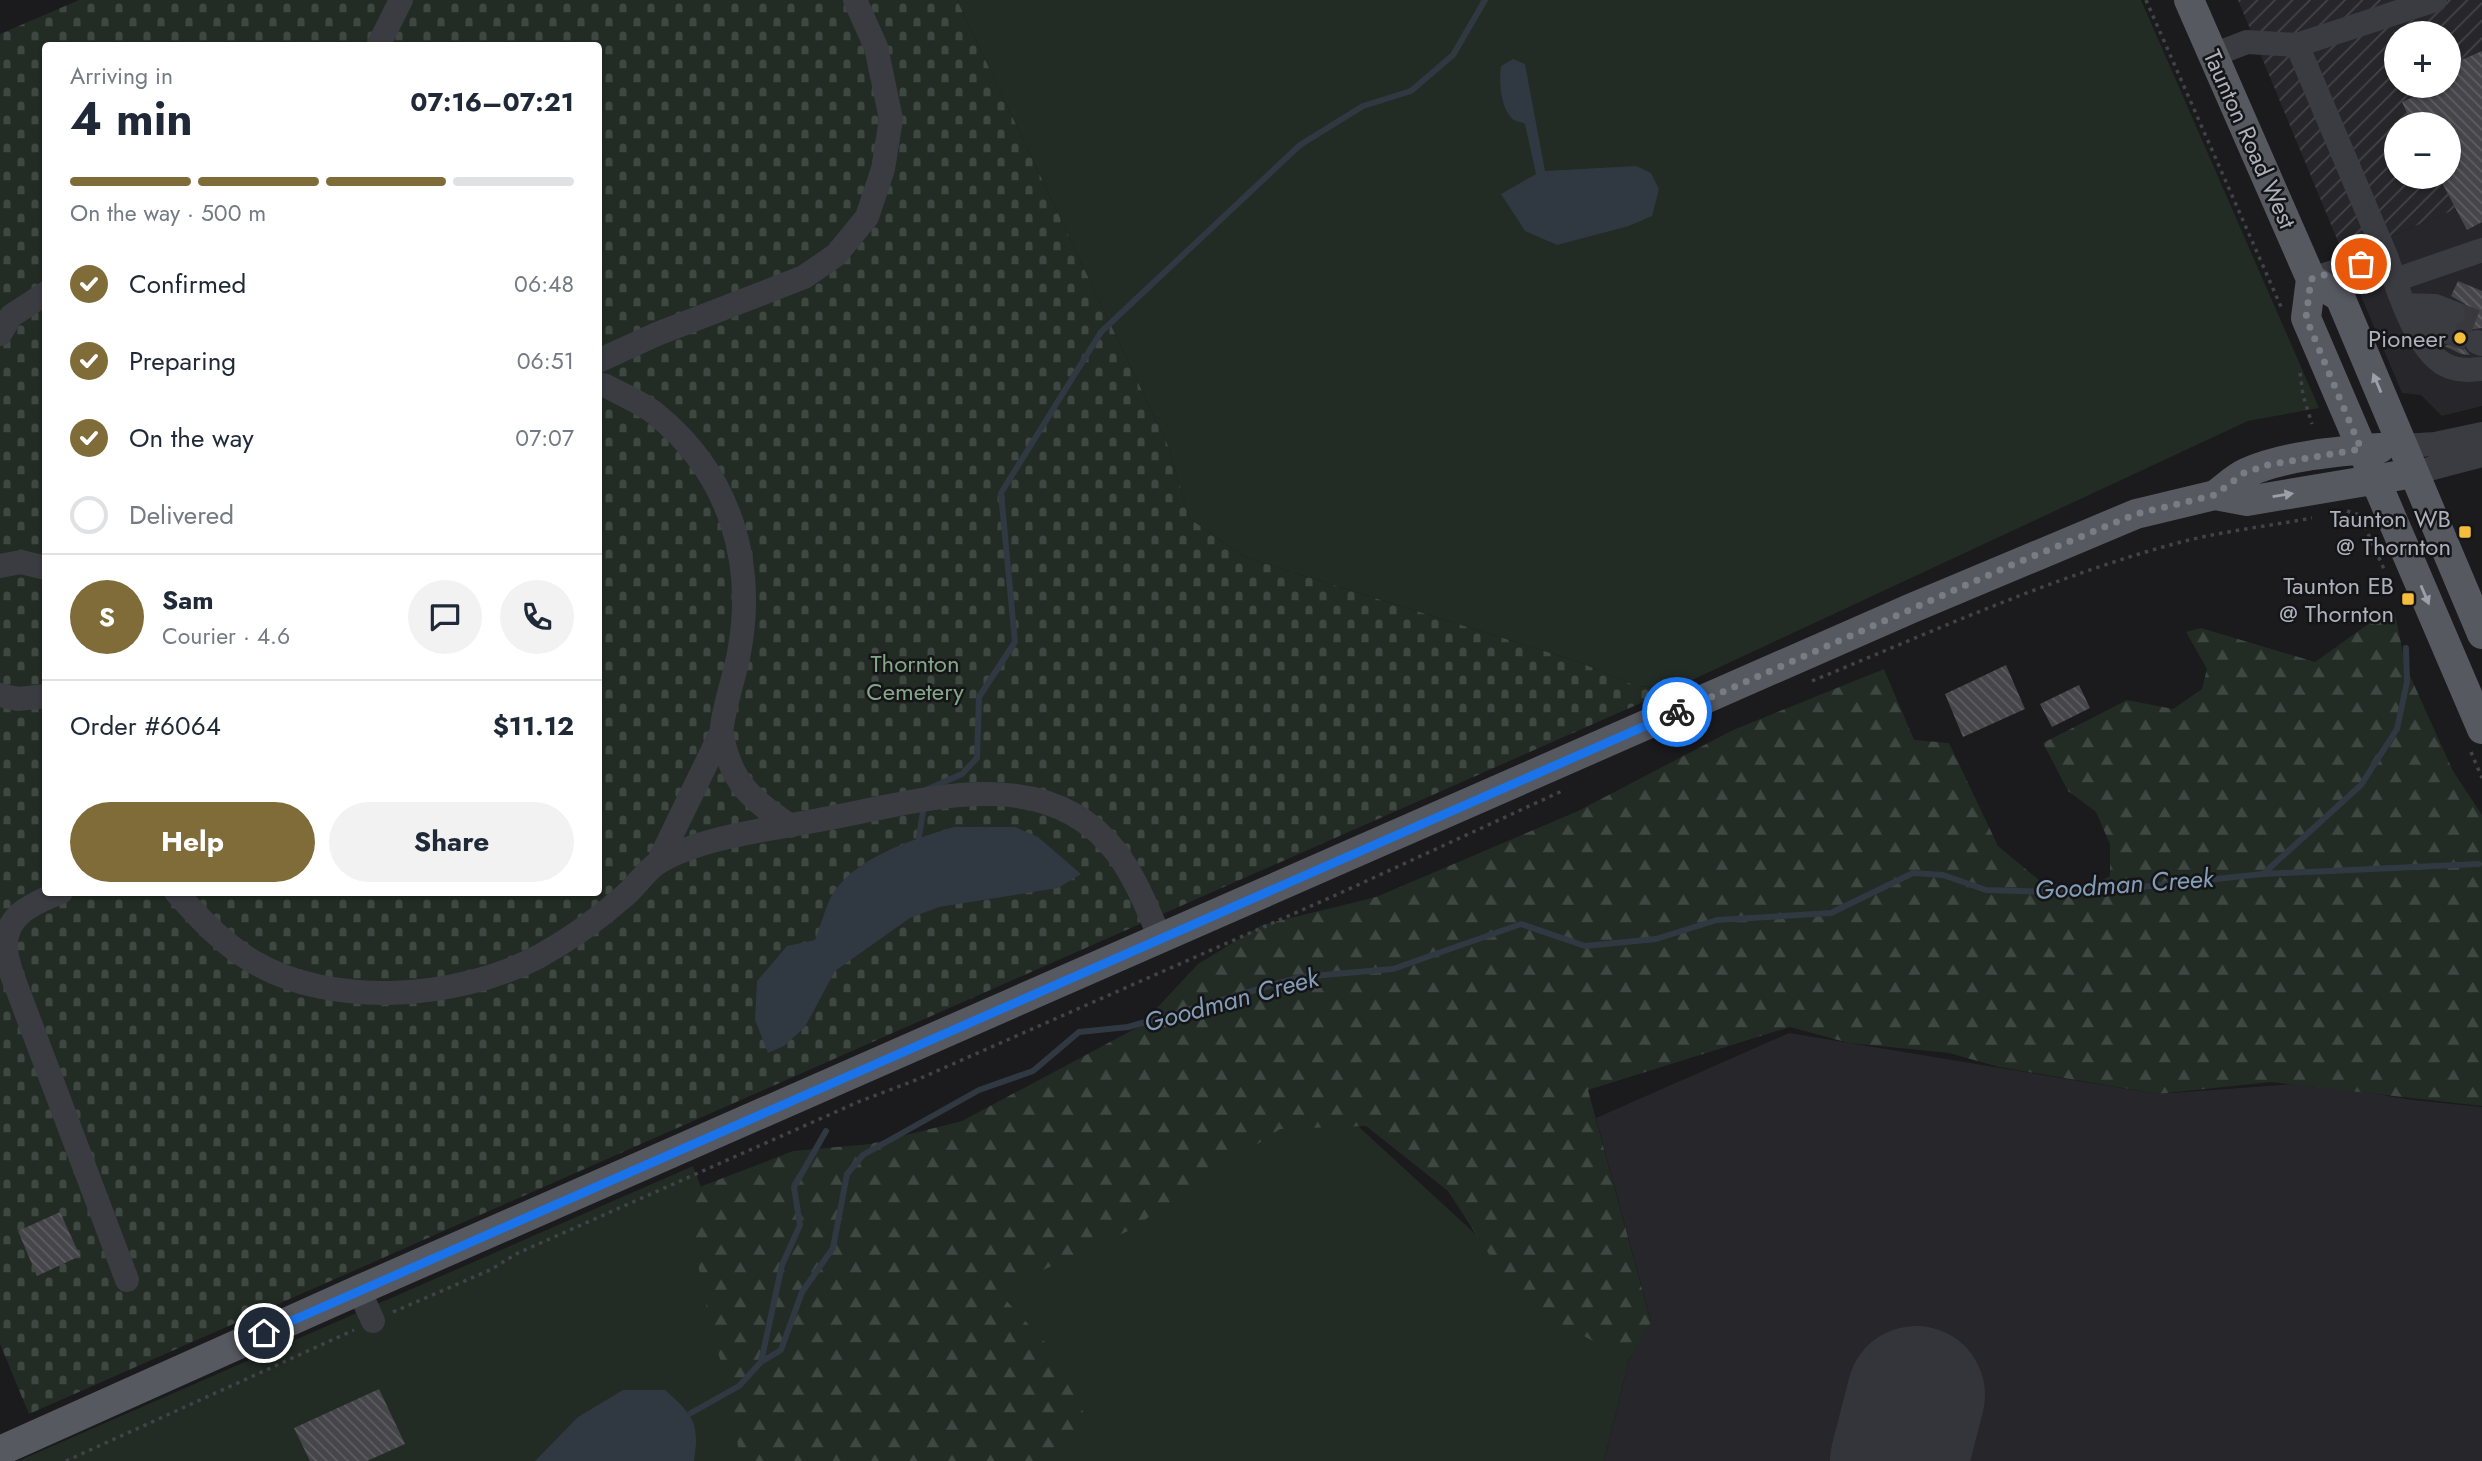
<!DOCTYPE html>
<meta charset="utf-8">
<style>
body{margin:0;font-family:Jost,sans-serif;background:#f2f2f3;color:#1f2937;height:100vh;display:flex;flex-direction:column;font-size:26px;white-space:nowrap}
*{box-sizing:border-box;margin:0}
p{font-size:23px;color:#747a83}
.icon{flex:none;width:38px;height:38px;fill:none;stroke:currentColor;stroke-width:2;stroke-linecap:round;stroke-linejoin:round}
.map{position:relative;flex:1;overflow:hidden}
.sheet{position:absolute;left:42px;top:42px;width:560px;height:854px;display:flex;flex-direction:column;background:#fff;border-radius:7px;box-shadow:0 2px 5px #0004}
.sheet>*{flex:none}
.tools{position:absolute;left:2384px;top:21px;display:grid;gap:14px}
.tools a{display:grid;place-items:center;width:77px;height:77px;border-radius:50%;background:#fff;box-shadow:0 2px 5px #0004;font-size:35px}
.pin{position:absolute;display:grid;place-items:center;width:60px;height:60px;color:#fff;margin:-30px;border:4px solid #fff;border-radius:50%;box-shadow:0 2px 7px #0007}
.courier{position:absolute;display:grid;place-items:center;width:70px;height:70px;margin:-35px;border:5px solid #1a73e8;border-radius:50%;background:#fff;color:#222;box-shadow:0 2px 9px #0007}
.overview em{font-style:normal;font-weight:700}
.overview div{display:flex;flex-direction:column-reverse}
.overview{display:flex;align-items:center;justify-content:space-between;height:119px;padding:0 28px}
h1{font-size:46px;font-weight:700;line-height:52px}
.bar{display:grid;grid-template-columns:repeat(4,1fr);gap:10px 7px;align-content:center;height:84px;padding:0 28px}
.bar i{height:9px;border-radius:5px;background:#e0e1e3}
.bar .active{background:#7f6c39}
.bar p{grid-column:span 4}
.line{display:flex;align-items:center;gap:18px;padding:0 28px;border-top:2px solid #e0e1e3}
.line div{flex:1}
.round{display:grid;place-items:center;flex:none;width:74px;height:74px;border-radius:37px;background:#f2f2f3}
ol{padding:0 28px;list-style:none}
li{display:flex;align-items:center;gap:21px;height:77px}
li p{margin-inline-start:auto}
li .icon{padding:7px;border-radius:50%;background:#7f6c39;color:#fff;stroke-width:4}
li:last-child{color:#747a83}
li i{width:38px;height:38px;border:4px solid #e0e1e3;border-radius:50%}
.action{display:flex;gap:14px;margin-top:auto;padding:14px 28px}
.action a{flex:1;height:80px;border-radius:42px;background:#7f6c39;color:#fff;font-size:28px;font-weight:700;line-height:80px;text-align:center}
.action a+a{background:#f2f2f3;color:#1f2937}
.map>svg:first-child{display:block}
.built{fill:#27262a}
.industrial{fill:url(#industrial-furrows);fill-rule:evenodd}
.green{fill:#222b24}
.forest{fill:url(#forest-firs)}
.cemetery{fill:url(#cemetery-stones);fill-rule:evenodd}
.water{fill:#303942}
.lines{fill:none;stroke-linecap:round;stroke-linejoin:round}
.stream{stroke:#303942;stroke-width:6}
.runway{stroke:#34353a;stroke-width:138}
.building{fill:url(#building-back-hatch)}
.minor-tunnel{stroke:#38383d;stroke-width:24;stroke-dasharray:24 12;stroke-linecap:butt}
.path{stroke:#414349;stroke-width:3.5;stroke-dasharray:3.5 5;stroke-linecap:butt}
.minor{stroke:#3b3c42;stroke-width:24}
.major{stroke:#575961;stroke-width:30}
.oneway{fill:#9c9faa}
.done{stroke:#7a7c84;stroke-width:7;stroke-dasharray:0 12.6}
.route{stroke:#1a73e8;stroke-width:9}
.poi-dot{fill:#f4bd3b;stroke:#151518;stroke-width:2.5}
.labels{text-anchor:middle;dominant-baseline:central;stroke-width:5;stroke-linejoin:round;paint-order:stroke}
.street-label{font-size:24px;fill:#adb1bc;stroke:#151518}
.poi-label{font-size:24px;fill:#adb1bc;stroke:#151518;text-anchor:end}
.park-label{font-size:24px;fill:#84a787;stroke:#151518}
.water-label{font-size:26px;font-style:italic;fill:#849db7;stroke:#151518}
</style>
<div class="map">
<svg width="2482" height="1461" viewBox="0 0 2482 1461">
<defs>
<pattern id="industrial-furrows" width="10" height="10" patternUnits="userSpaceOnUse" patternTransform="scale(1.75)"><rect width="10" height="10" fill="#27262a"/><path d="M-1 1l2-2M0 10L10 0M9 11l2-2" fill="none" stroke="#444347"/></pattern>
<pattern id="forest-firs" width="22" height="20" patternUnits="userSpaceOnUse" patternTransform="scale(1.75)"><rect width="22" height="20" fill="#222b24"/><path d="M5 1l3.5 6h-7zM16 11l3.5 6h-7z" fill="#3f4742"/></pattern>
<pattern id="cemetery-stones" width="16" height="16" patternUnits="userSpaceOnUse" patternTransform="scale(1.75)"><rect width="16" height="16" fill="#222b24"/><path d="M2 7V4a2 2 0 0 1 4 0v3zM10 15v-3a2 2 0 0 1 4 0v3z" fill="#3f4742"/></pattern>
<pattern id="building-back-hatch" width="6" height="6" patternUnits="userSpaceOnUse" patternTransform="scale(1.75)"><rect width="6" height="6" fill="#45454a"/><path d="M-1 5l2 2M0 0l6 6M5-1l2 2" fill="none" stroke="#5d5d62"/></pattern>
</defs>
<rect width="100%" height="100%" fill="#1b1a1d"/>
<path class="built" d="M2482,198V406L2442,416L2421,395L2402,393L2344,256Z
M1789,1033L2158,1094L2308,1083L2413,1100L2482,1107V1461H1604L1629,1360L1651,1321L1596,1118Z"/>
<path class="industrial" d="M2238,0H2482V198L2344,256ZM2396,33H2448V86H2396ZM2396,124H2448V177H2396Z"/>
<path class="green" d="M957,0H2141L2319,408L2248,421L1675,688L1636,686L1576,661L1244,557L1189,518L1169,448Z
M1333,1103L1531,1285L1629,1360L1604,1461H18L693,1166L770,1366L974,1260Z"/>
<path class="forest" d="M2394,610L2406,667L2453,771L2482,815V1106L2271,1082L2158,1094L1999,1067L1949,1053L1849,1043L1790,1027L1588,1090L1651,1322L1629,1360L1520,1302L1448,1191L1366,1126L1280,1129L1128,1231L1043,1270L1003,1297L1066,1365L1089,1429L1050,1461H740L730,1391L711,1330L687,1208L702,1186L793,1151L870,1144L962,1121L1140,1026L1198,964L1262,925L1376,897L1578,811L1733,730L1884,669L1914,740L1949,743L1998,846L2040,881L2066,886L2088,888L2110,876V844L2096,812L2068,791L2043,743L2127,700L2173,709L2202,689L2207,669L2186,632L2201,628L2315,662L2371,622Z"/>
<path class="cemetery" d="M79,0H957L1169,448L1189,518L1244,557L1576,661L1636,686L1675,688L29,1414L0,1344V34ZM46,46H598V892H46Z"/>
<path class="water" d="M1513,59L1525,64L1545,171L1636,166L1651,173L1659,189L1652,216L1629,226L1557,245L1525,231L1501,194L1536,174L1525,124C1522,122 1518,122 1514,120C1500,110 1499,80 1501,66Z
M954,827H1015L1038,837L1081,874L1058,888L939,907L910,918L835,971L805,1027L784,1046L768,1053L755,1020L757,981L787,946L815,940C820,927 824,912 830,899C850,859 913,839 954,827Z
M623,1390H665C693,1415 700,1422 694,1461H535L578,1417Z"/>
<g class="lines">
<path class="stream" d="M928,789L962,774L977,758L979,697L1015,642L1001,493L1101,332L1300,145L1363,106L1411,91L1453,55L1485,0
M919,837L924,805
M2263,874L2361,785L2397,729L2407,682L2406,648
M761,1362L782,1265L800,1225L794,1187L826,1131
M691,1413L739,1386L761,1362L781,1350L802,1292L833,1248L847,1174L863,1155L979,1090L1033,1071L1079,1032L1128,1027L1300,977L1393,969L1521,924L1585,946L1656,939L1717,920L1831,913L1913,873L1943,875L1986,890L2084,893L2263,874L2479,864"/>
<path class="runway" d="M1899,1461L1916,1395"/>
</g>
<path class="building" d="M2482,51V222L2467,230L2439,177H2448V124H2412L2402,102L2437,86H2448V66Z
M2458,281L2482,291V328L2468,330L2463,337L2462,345L2470,355L2461,354L2445,346L2455,342L2459,336V326L2467,318L2465,304L2451,296Z
M2006,665L2025,709L1963,737L1945,694Z
M2079,685L2090,708L2052,727L2040,704Z
M60,1212L80,1256L37,1276L18,1231Z
M379,1389L405,1444L367,1461H310L294,1428Z"/>
<g class="lines">
<path class="minor-tunnel" d="M2453,313L2482,324
M2445,331L2477,342"/>
<path class="path" d="M2146,0L2282,309
M2300,373L2303,395L2312,424
M2347,511L2363,516
M2365,518L2364,525L2384,569
M1812,681C1934,631 2054,576 2181,542C2224,531 2269,526 2312,518
M2471,752L2482,778
M393,1312L490,1270L518,1253L858,1102L921,1078L1336,895L1562,791
M66,1461L354,1330"/>
<path class="minor" d="M2297,45L2386,256
M378,46L401,0
M2213,55L2247,42L2297,45L2435,0
M2311,279L2386,256C2397,286 2417,356 2450,367C2461,371 2471,370 2482,369
M2395,280L2482,250
M2404,305L2435,306L2453,313
M2410,317L2445,331
M0,334L11,316L46,293
M2477,342L2482,344
M598,361L657,334L804,277L836,255L867,217L883,169L891,119L876,47L855,0
M598,384L606,386C623,395 643,403 657,415C730,475 756,562 739,653C736,671 719,723 722,736C732,785 752,799 790,826
M2403,446L2435,444L2482,434
M2414,473L2482,455
M0,566L21,562L46,568
M0,695L18,699L46,696
M658,863L721,733
M61,892C35,903 4,914 6,948C6,957 10,967 12,975L127,1280
M176,892C199,918 222,943 252,961C332,1009 457,999 538,957C567,941 597,920 622,898C635,888 645,871 659,862C704,836 773,829 824,819C922,801 1046,759 1117,853C1136,879 1148,910 1161,940
M359,1290L373,1321"/>
<path class="major" d="M2189,0L2311,279L2306,318L2482,729
M2311,279L2340,297L2482,634
M2215,495C2225,488 2235,478 2246,473C2282,456 2340,451 2380,448
M0,1451L359,1290L1912,608L2136,514L2215,495L2247,501L2414,473"/>
</g>
<defs><path id="oneway-solid" d="M-6-.8H1V-3.2L6.5 0L1 3.2V.8H-6Z" transform="scale(1.75)"/></defs>
<g class="oneway">
<use href="#oneway-solid" transform="translate(2377 383) rotate(-113)"/>
<use href="#oneway-solid" transform="translate(2283 495) rotate(-9)"/>
<use href="#oneway-solid" transform="translate(2425 595) rotate(67)"/>
</g>
<g class="lines">
<path class="done" d="M1677,712L2007,567L2136,514L2215,495L2244,473L2267,465L2361,449L2306,318L2311,279L2361,264"/>
<path class="route" d="M264,1333L1677,712"/>
</g>
<g class="poi-dot">
<circle cx="2460" cy="338" r="7"/>
<rect x="2458" y="525" width="14" height="14" rx="3.5"/>
<rect x="2401" y="592" width="14" height="14" rx="3.5"/>
</g>
<g class="labels">
<g class="street-label">
<text transform="translate(2250 139) rotate(66)">Taunton Road West</text>
</g>
<g class="poi-label">
<text x="2446" y="338">Pioneer</text>
<text x="2451" y="518">Taunton WB<tspan x="2451" dy="28">@ Thornton</tspan></text>
<text x="2394" y="585">Taunton EB<tspan x="2394" dy="28">@ Thornton</tspan></text>
</g>
<g class="park-label">
<text x="915" y="663">Thornton<tspan x="915" dy="28">Cemetery</tspan></text>
</g>
<g class="water-label">
<text transform="translate(2124 884) rotate(-4)">Goodman Creek</text>
<text transform="translate(1231 1000) rotate(-15)">Goodman Creek</text>
</g>
</g>
</svg>
<div class="tools">
<a>+</a>
<a>−</a>
</div>
<div class="pin" style="left:2361px;top:264px;background:#ea580c"><svg class="icon" aria-label="bag" viewBox="0 0 24 24"><path d="M5 8h14l-1 12H6zM9 8a3 3 0 0 1 6 0"/></svg></div>
<div class="pin" style="left:264px;top:1333px;background:#1f2937"><svg class="icon" aria-label="home" viewBox="0 0 24 24"><path d="M3 11l9-7 9 7M6 9v11h12V9"/></svg></div>
<div class="courier" style="left:1677px;top:712px"><svg class="icon" aria-label="bike" viewBox="0 0 24 24"><circle cx="6" cy="16" r="4"/><circle cx="18" cy="16" r="4"/><path d="M6 16l4-8h5l3 8M10 8l3 8H6M13 5h3"/></svg></div>
<section class="sheet">
<div class="overview"><div><h1>4 min</h1><p>Arriving in</p></div><em>07:16–07:21</em></div>
<div class="bar"><i class="active"></i><i class="active"></i><i class="active"></i><i></i><p>On the way · 500 m</p></div>
<ol>
<li><svg class="icon" aria-label="check" viewBox="0 0 24 24"><path d="M5 12l5 5 9-10"/></svg>Confirmed<p>06:48</p></li>
<li><svg class="icon" aria-label="check" viewBox="0 0 24 24"><path d="M5 12l5 5 9-10"/></svg>Preparing<p>06:51</p></li>
<li><svg class="icon" aria-label="check" viewBox="0 0 24 24"><path d="M5 12l5 5 9-10"/></svg>On the way<p>07:07</p></li>
<li><i></i>Delivered</li>
</ol>
<div class="line" style="height:126px"><b class="round" style="background:#7f6c39;color:#fff">S</b><div><b>Sam</b><p>Courier · 4.6</p></div><a class="round"><svg class="icon" aria-label="chat" viewBox="0 0 24 24"><path d="M4 5h16v11H9l-5 4z"/></svg></a><a class="round"><svg class="icon" aria-label="phone" viewBox="0 0 24 24"><path d="M5 4h4l2 5-3 2q2 4 5 5l2-3 5 2v4C11 20 4 13 5 4z"/></svg></a></div>
<div class="line" style="height:91px"><div>Order #6064</div><b>$11.12</b></div>
<div class="action"><a>Help</a><a>Share</a></div>
</section>
</div>
